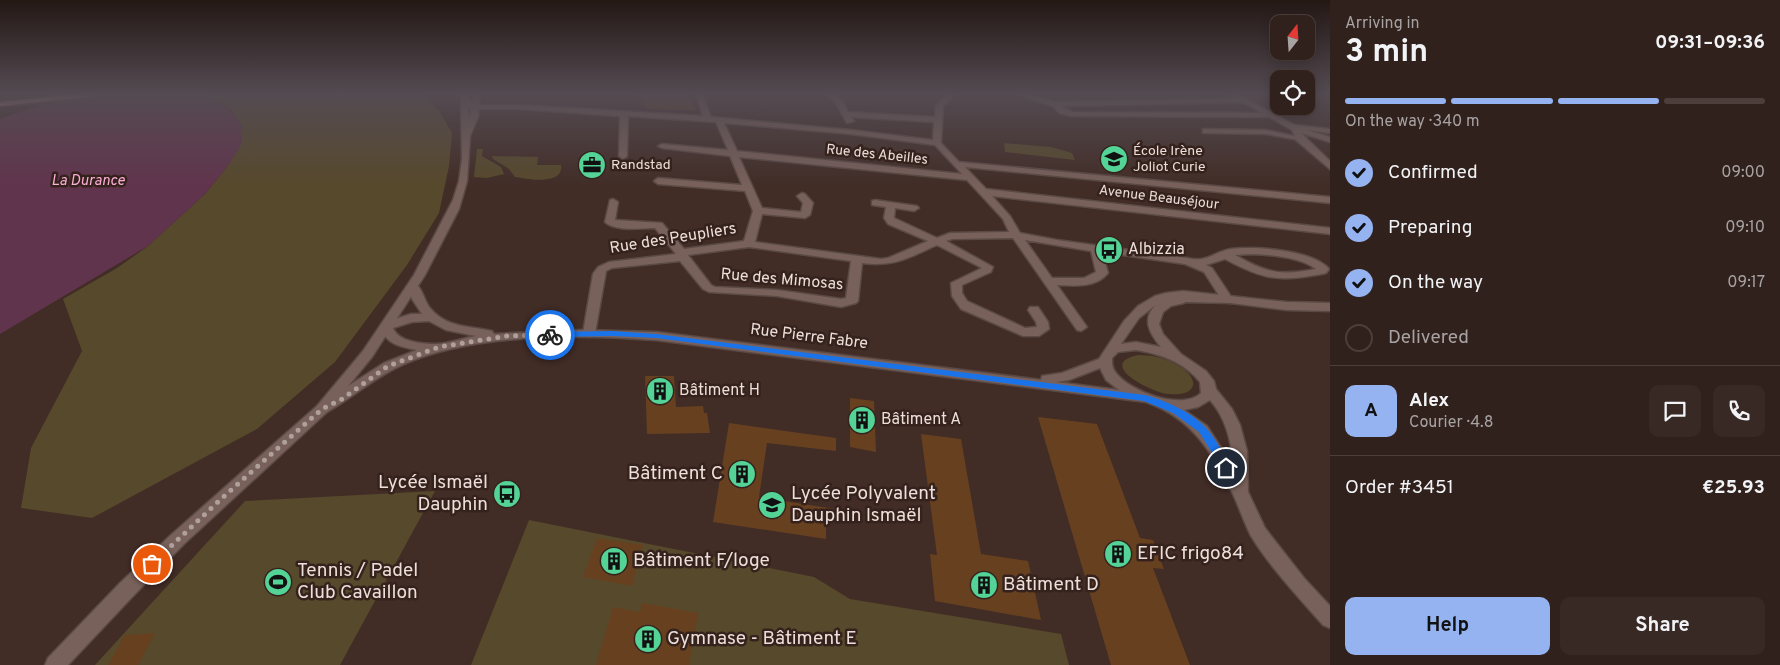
<!DOCTYPE html>
<meta charset="utf-8">
<style>
body{margin:0;font-family:Overpass,sans-serif;background:#392925;color:#f1f3f6;height:100vh;display:flex;flex-direction:column;font-size:19px;white-space:nowrap}
*{box-sizing:border-box;margin:0}
p{font-size:16px;color:#a8a3a3}
.icon{flex:none;width:28px;height:28px;fill:none;stroke:currentColor;stroke-width:2;stroke-linecap:round;stroke-linejoin:round}
.map{position:relative;flex:1;overflow:hidden}
.sheet{display:flex;flex-direction:column;background:#31211c;width:450px}
.sheet>*{flex:none}
.needle{width:32px;rotate:17deg}
.fabs{position:absolute;left:1270px;top:15px;display:grid;gap:10px}
.fabs a{display:grid;place-items:center;width:45px;height:45px;border-radius:10px;background:#31211c;box-shadow:0 2px 12px #0003,0 0 0 1px #4c3e3b;font-size:25px}
.pin{position:absolute;display:grid;place-items:center;width:42px;height:42px;color:#fff;margin:-21px;border:2px solid #fff;border-radius:50%;box-shadow:0 1px 5px #0007}
.courier{position:absolute;display:grid;place-items:center;width:50px;height:50px;margin:-25px;border:4px solid #1a73e8;border-radius:50%;background:#fff;color:#222;box-shadow:0 1px 6px #0007}
.headline em{font-style:normal;font-weight:700}
.headline div{display:flex;flex-direction:column-reverse}
.headline{display:flex;align-items:center;justify-content:space-between;height:85px;padding:0 15px}
h1{font-size:32px;font-weight:700;line-height:38px}
.bar{display:grid;grid-template-columns:repeat(4,1fr);gap:8px 5px;align-content:center;height:60px;padding:0 15px}
.bar i{height:6px;border-radius:4px;background:#4c3e3b}
.bar .active{background:#95b2f1}
.bar p{grid-column:span 4}
.line{display:flex;align-items:center;gap:12px;padding:0 15px;border-top:1px solid #4c3e3b}
.line div{flex:1}
.round{display:grid;place-items:center;flex:none;width:52px;height:52px;border-radius:10px;background:#392925}
ol{padding:0 15px;list-style:none}
li{display:flex;align-items:center;gap:15px;height:55px}
li p{margin-inline-start:auto}
li .icon{padding:5px;border-radius:50%;background:#95b2f1;color:#111;stroke-width:4}
li:last-child{color:#a8a3a3}
li i{width:28px;height:28px;border:2px solid #4c3e3b;border-radius:50%}
.cta{display:flex;gap:10px;margin-top:auto;padding:10px 15px}
.cta a{flex:1;height:58px;border-radius:10px;background:#95b2f1;color:#111;font-size:20px;font-weight:700;line-height:58px;text-align:center}
.cta a+a{background:#392925;color:#f1f3f6}
main{display:flex;flex:1;min-height:0}
.map>svg:first-child{display:block}
.green{fill:#57492b}
.water{fill:#61344d}
.lines{fill:none;stroke-linecap:round;stroke-linejoin:round}
.stream{stroke:#61344d;stroke-width:2.5}
.building{fill:#67411f}
.minor-casing{stroke:#5a4944;stroke-width:3}
.tertiary-casing{stroke:#5a4944;stroke-width:3}
.secondary-casing{stroke:#5a4944;stroke-width:3}
.primary-casing{stroke:#5a4944;stroke-width:3}
.minor{fill:#79615b;fill-rule:evenodd}
.tertiary{fill:#79615b;fill-rule:evenodd}
.secondary{fill:#79615b;fill-rule:evenodd}
.primary{fill:#c6858a;fill-rule:evenodd}
.route{fill:#1a73e8}
.done{stroke:#b0a09b;stroke-width:5;stroke-dasharray:0 9}
.labels{text-anchor:middle;dominant-baseline:central;stroke-width:5;stroke-linejoin:round;paint-order:stroke}
.far-poi-label{font-size:14px;fill:#ecdeda;stroke:#36221d;text-anchor:start}
.far-street-label{font-size:14px;fill:#ecdeda;stroke:#36221d}
.far-water-label{font-size:15px;font-style:italic;fill:#fcafd7;stroke:#36221d}
.street-label{font-size:16px;fill:#ecdeda;stroke:#36221d}
.poi-label{font-size:16px;fill:#ecdeda;stroke:#36221d;text-anchor:start}
.near-poi-label{font-size:19px;fill:#ecdeda;stroke:#36221d;text-anchor:start}
</style>
<main>
<div class="map">
<svg width="1330" height="665" viewBox="0 0 1330 665">
<rect width="100%" height="100%" fill="#412c26"/>
<path class="green" d="M202,94H423L439,111L452,133L449,166L439,213L407,265L335,362L257,429L92,518L21,508L31,448L82,351L63,299L117,268L148,246L205,194L230,163L242,126L230,109Z
M1004,143L1051,147L1072,153L1075,160L1005,152Z
M477,149H483L482,156L501,167L504,174L487,178L474,177Z
M492,156L538,157L537,165H561C564,186 527,179 515,177L509,169L493,159Z
M1138,355C1152,355 1166,358 1179,366C1202,380 1196,397 1169,394C1152,393 1095,364 1138,355Z
M435,491L340,665H95L245,501Z
M529,520L814,577L850,599L1061,634L1069,665H471Z"/>
<path class="water" d="M48,94H202L229,109L242,126V143L230,163L205,194L148,246L0,334V119L38,106Z"/>
<g class="lines">
<path class="stream" d="M339,94L346,97"/>
</g>
<path class="building" d="M635,94H686L687,98H690L695,110L647,109Z
M645,376H674L676,407L703,406L704,413H707L710,433L647,434Z
M850,398L874,401L876,452L850,447Z
M1038,417L1097,424L1140,538L1153,540L1164,569L1153,568L1190,665H1111Z
M729,423L836,438V451L767,443L759,497L835,509V521L826,520V539L713,522Z
M921,434L961,439L981,554L1028,561L1041,620L935,601L930,554L937,555Z
M597,538L643,545L632,586L583,577Z
M642,603L698,613L689,665H596L613,607L640,612Z
M155,633L138,665H108L125,635Z"/>
<g class="lines">
<g class="minor-casing">
<path id="minor" d="M461,94H467L473,104L477,105H520L703,116L696,94H702L711,117L851,130L933,140L934,122L851,117L854,121L847,123L836,103L827,94H834L842,100L848,112L935,117L936,105L948,94H955L943,106L941,143L959,162L1330,197V203L965,167L986,189L1330,228V234L992,196L1010,216L1020,233L1057,240L1187,258C1208,263 1213,252 1231,249C1255,246 1313,250 1329,269L1326,273L1322,274C1279,282 1264,280 1225,259L1206,265L1212,268L1234,301L1232,303L1185,302L1166,303L1164,301L1166,299L1185,294L1220,297L1204,272L1185,264L1102,252L1108,273C1096,288 1074,286 1057,285L1087,327L1081,331L1077,330L1013,238L952,239L946,241L993,267L991,272L962,285V293L967,301L1025,328L1037,327L1036,322L1028,310L1030,307H1038L1048,322L1049,329L1039,336H1023L961,309L952,296L951,283L982,268L937,245C908,258 895,267 862,263L858,301L856,303L841,307L777,296L709,292L703,289L680,261L612,268L606,271L595,333L589,337L583,333L593,274L598,267L609,262L676,254L655,228C640,228 617,232 605,222L610,200L613,199L618,202L615,220L662,223L684,249L744,241L753,211L745,191L658,184L654,181L658,178L742,185L730,156L662,148L658,146L662,144L728,150L716,122L628,116L627,156L623,159L619,156L620,117L619,116L520,109H476L467,107ZM724,123L851,134L935,145L962,174L737,151ZM739,157L967,180L1003,219L1009,232L950,233L937,238L894,218L895,208L914,211L919,208L917,206L875,200L872,201V205L886,207L884,218L888,224L928,241L888,258L881,259L755,242L762,214L805,218L810,215L813,203L805,194L802,193L797,196L803,203L801,212L762,208ZM1025,240L1091,251L1096,272L1084,278H1052ZM749,247L851,261L846,298L841,299L777,290L715,287L711,285L688,255ZM1235,255C1256,253 1298,255 1316,269C1279,276 1267,273 1235,255Z
M1015,94H1025L1056,102L1244,98H1247V102L1062,106L1072,112L1270,113L1274,115L1270,117L1071,116L1059,113L1053,106Z
M1287,124L1330,129V133L1290,128L1286,126Z
M1203,129L1266,130L1303,138L1299,140L1266,134L1206,133H1203Z"/>
</g>
<g class="tertiary-casing">
<path id="tertiary" d="M1229,94H1237L1298,127L1330,137V142L1301,133L1330,161V169L1296,140L1292,130Z
M413,283C422,285 424,301 430,308C446,328 470,326 492,331L494,334L582,330L656,332L1041,380L1042,376L1062,373L1099,359L1124,321L1138,306L1155,296L1166,293L1183,291L1287,302L1330,303V311L1287,310L1183,297L1181,298L1186,301L1184,303L1171,306L1163,312L1159,324L1163,334L1181,354L1206,371L1214,381L1216,389L1232,409L1240,425L1247,451L1248,492L1265,528L1304,578L1330,606V628L1323,625C1299,598 1270,567 1251,536C1244,522 1239,507 1233,494C1212,452 1192,418 1146,402L656,340C579,334 476,333 404,364C376,376 353,397 327,412H317L315,409L317,406L384,363L417,350C401,347 385,344 380,326L382,323L411,314H422L412,299L407,286ZM1157,304C1141,318 1149,333 1161,347L1136,342L1121,344L1139,318ZM429,321L446,330L476,336C463,338 448,344 436,344C423,344 398,342 393,328L412,322ZM1136,350C1161,354 1184,362 1200,382L1201,393C1183,411 1130,392 1116,373C1112,368 1112,364 1112,358L1118,352ZM1100,368L1106,380L1119,390L1056,382L1069,380ZM1210,400C1226,418 1232,443 1233,466L1207,426L1184,410L1198,407Z"/>
</g>
<g class="secondary-casing">
<path id="secondary" d="M461,94H467L469,120L474,94H480L478,117L470,136L467,181L459,209L425,275L372,357L327,412L184,544L134,595L68,665H45L48,658L120,583L172,534L317,406L363,351L414,275L453,200L459,181L462,159Z"/>
</g>
<g class="primary-casing">
<path id="primary" d="M78,94H99L96,96L0,106V102Z"/>
</g>
<use href="#minor" class="minor"/>
<use href="#tertiary" class="tertiary"/>
<use href="#secondary" class="secondary"/>
<use href="#primary" class="primary"/>
</g>
<linearGradient id="sky" x2="0" y2="1"><stop stop-color="#241815"/><stop offset="0.5" stop-color="#544b52"/><stop offset="1" stop-color="#544b52" stop-opacity="0"/></linearGradient>
<rect width="1330" height="187" fill="url(#sky)"/>
<path class="route" d="M613,331L656,334L1145,395C1164,400 1192,412 1206,428C1216,439 1224,455 1231,468L1226,471L1223,470L1199,432L1173,413L1144,401L656,338L613,336L550,337L546,335L550,332Z"/>
<g class="lines">
<path class="done" d="M152,564L221,499L322,409L342,399L388,366L439,347L507,336L550,335"/>
</g>
<defs>
<g id="school-disc" transform="scale(1.4375)"><circle r="9.5" fill="#54d396" stroke="#36221d"/><path d="M0-5L7-2L0 1L-7-2ZM-4 1L0 2.5L4 1V4Q0 6-4 4Z" fill="#111"/></g>
<g id="office-disc" transform="scale(1.4375)"><circle r="9.5" fill="#54d396" stroke="#36221d"/><path d="M-6-3h4V-5.5h4V-3h4V5H-6ZM-1-4.5V-3h2v-1.5ZM-6 0V1H6V0Z" fill="#111"/></g>
<g id="bus-disc" transform="scale(1.4375)"><circle r="9.5" fill="#54d396" stroke="#36221d"/><path d="M-5-6H5V4H4V6H2V4H-2V6H-4V4H-5ZM-3.5-4V0h7V-4ZM-3.5 1.2v1.5H-2V1.2ZM2 1.2v1.5H3.5V1.2Z" fill="#111"/></g>
<g id="building-disc" transform="scale(1.4375)"><circle r="9.5" fill="#54d396" stroke="#36221d"/><path d="M-4-6H4V6H1V3H-1V6H-4ZM-2.5-4.3h1.7v1.8h-1.7ZM.8-4.3h1.7v1.8H.8ZM-2.5-1h1.7V.8h-1.7ZM.8-1h1.7V.8H.8Z" fill="#111"/></g>
<g id="stadium-disc" transform="scale(1.4375)"><circle r="9.5" fill="#54d396" stroke="#36221d"/><path d="M0-5a6.5 5 0 1 0 0 10a6.5 5 0 1 0 0-10ZM-3.5-1.8h7v3.6h-7Z" fill="#111"/></g>
</defs>
<g fill-rule="evenodd">
<use href="#school-disc" x="1114" y="159"/>
<use href="#office-disc" x="592" y="165"/>
<use href="#bus-disc" x="1109" y="250"/>
<use href="#building-disc" x="660" y="391"/>
<use href="#building-disc" x="862" y="420"/>
<use href="#building-disc" x="742" y="474"/>
<use href="#bus-disc" x="507" y="494"/>
<use href="#school-disc" x="772" y="505"/>
<use href="#building-disc" x="1118" y="554"/>
<use href="#building-disc" x="614" y="561"/>
<use href="#stadium-disc" x="278" y="582"/>
<use href="#building-disc" x="984" y="585"/>
<use href="#building-disc" x="648" y="639"/>
</g>
<g class="labels">
<g class="far-poi-label">
<text x="1133" y="151">École Irène<tspan x="1133" dy="16">Joliot Curie</tspan></text>
<text x="611" y="165">Randstad</text>
</g>
<g class="far-street-label">
<text transform="translate(877 155) rotate(6)">Rue des Abeilles</text>
<text transform="translate(1159 198) rotate(7)">Avenue Beauséjour</text>
</g>
<g class="far-water-label">
<text x="88" y="181">La Durance</text>
</g>
<g class="street-label">
<text transform="translate(673 239) rotate(-9)">Rue des Peupliers</text>
<text transform="translate(782 280) rotate(5)">Rue des Mimosas</text>
<text transform="translate(809 337) rotate(7)">Rue Pierre Fabre</text>
</g>
<g class="poi-label">
<text x="1128" y="250">Albizzia</text>
<text x="679" y="391">Bâtiment H</text>
<text x="881" y="420">Bâtiment A</text>
</g>
<g class="near-poi-label">
<text x="723" y="474" text-anchor="end">Bâtiment C</text>
<text x="488" y="483" text-anchor="end">Lycée Ismaël<tspan x="488" dy="22">Dauphin</tspan></text>
<text x="791" y="494">Lycée Polyvalent<tspan x="791" dy="22">Dauphin Ismaël</tspan></text>
<text x="1137" y="554">EFIC frigo84</text>
<text x="633" y="561">Bâtiment F/loge</text>
<text x="297" y="571">Tennis / Padel<tspan x="297" dy="22">Club Cavaillon</tspan></text>
<text x="1003" y="585">Bâtiment D</text>
<text x="667" y="639">Gymnase - Bâtiment E</text>
</g>
</g>
</svg>
<div class="fabs">
<a><svg class="needle" viewBox="-14 -14 28 28"><path d="M0-13l5 13h-10z" fill="#e53935"/><path d="M0 13l5-13h-10z" fill="#a8a3a3"/></svg></a>
<a><svg class="icon" aria-label="locate" viewBox="0 0 24 24"><circle cx="12" cy="12" r="6"/><path d="M12 2v4M12 18v4M2 12h4M18 12h4"/></svg></a>
</div>
<div class="pin" style="left:152px;top:564px;background:#ea580c"><svg class="icon" aria-label="bag" viewBox="0 0 24 24"><path d="M5 8h14l-1 12H6zM9 8a3 3 0 0 1 6 0"/></svg></div>
<div class="pin" style="left:1226px;top:468px;background:#1f2937"><svg class="icon" aria-label="home" viewBox="0 0 24 24"><path d="M3 11l9-7 9 7M6 9v11h12V9"/></svg></div>
<div class="courier" style="left:550px;top:335px"><svg class="icon" aria-label="bike" viewBox="0 0 24 24"><circle cx="6" cy="16" r="4"/><circle cx="18" cy="16" r="4"/><path d="M6 16l4-8h5l3 8M10 8l3 8H6M13 5h3"/></svg></div>
</div>
<section class="sheet">
<div class="headline"><div><h1>3 min</h1><p>Arriving in</p></div><em>09:31–09:36</em></div>
<div class="bar"><i class="active"></i><i class="active"></i><i class="active"></i><i></i><p>On the way · 340 m</p></div>
<ol>
<li><svg class="icon" aria-label="check" viewBox="0 0 24 24"><path d="M5 12l5 5 9-10"/></svg>Confirmed<p>09:00</p></li>
<li><svg class="icon" aria-label="check" viewBox="0 0 24 24"><path d="M5 12l5 5 9-10"/></svg>Preparing<p>09:10</p></li>
<li><svg class="icon" aria-label="check" viewBox="0 0 24 24"><path d="M5 12l5 5 9-10"/></svg>On the way<p>09:17</p></li>
<li><i></i>Delivered</li>
</ol>
<div class="line" style="height:90px"><b class="round" style="background:#95b2f1;color:#111">A</b><div><b>Alex</b><p>Courier · 4.8</p></div><a class="round"><svg class="icon" aria-label="chat" viewBox="0 0 24 24"><path d="M4 5h16v11H9l-5 4z"/></svg></a><a class="round"><svg class="icon" aria-label="phone" viewBox="0 0 24 24"><path d="M5 4h4l2 5-3 2q2 4 5 5l2-3 5 2v4C11 20 4 13 5 4z"/></svg></a></div>
<div class="line" style="height:65px"><div>Order #3451</div><b>€25.93</b></div>
<div class="cta"><a>Help</a><a>Share</a></div>
</section>
</main>
